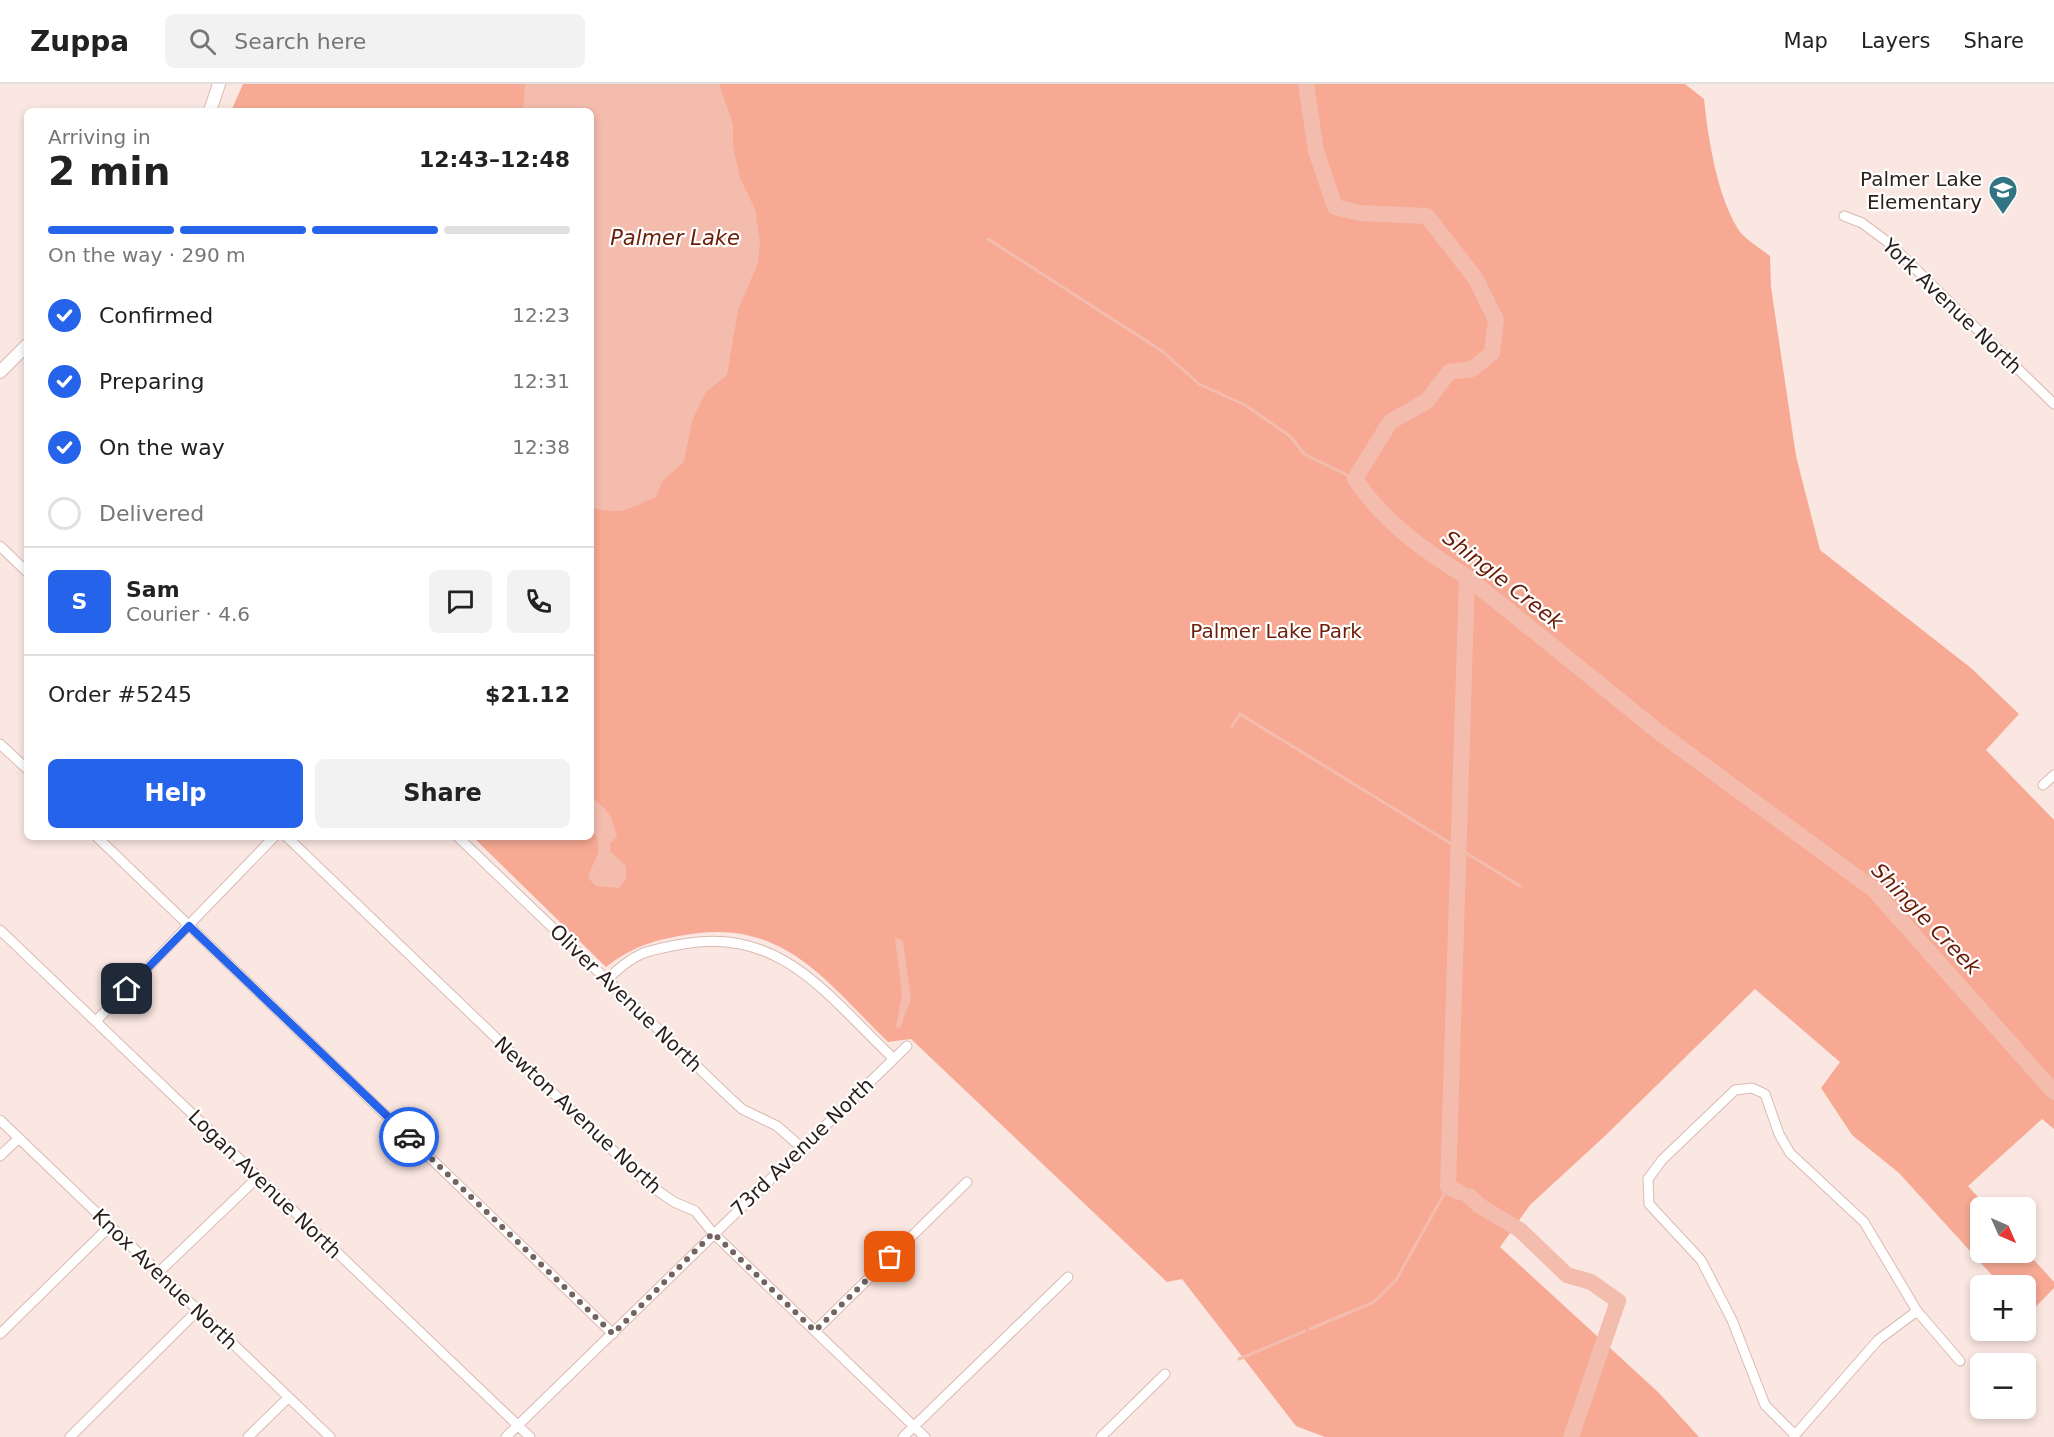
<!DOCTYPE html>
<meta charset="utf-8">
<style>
body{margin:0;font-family:"DejaVu Sans",sans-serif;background:#f2f2f2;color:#222;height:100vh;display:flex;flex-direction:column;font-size:22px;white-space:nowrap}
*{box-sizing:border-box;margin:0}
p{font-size:20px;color:#767676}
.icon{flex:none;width:33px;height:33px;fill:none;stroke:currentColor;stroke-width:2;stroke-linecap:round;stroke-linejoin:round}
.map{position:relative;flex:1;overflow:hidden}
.drawer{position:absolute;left:24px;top:24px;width:570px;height:732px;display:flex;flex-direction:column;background:#fff;border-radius:9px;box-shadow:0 3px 9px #0003}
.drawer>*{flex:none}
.needle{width:39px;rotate:135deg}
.controls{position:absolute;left:1970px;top:1113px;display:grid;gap:12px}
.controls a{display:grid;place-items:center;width:66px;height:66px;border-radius:9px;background:#fff;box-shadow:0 3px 9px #0003;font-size:30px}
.pin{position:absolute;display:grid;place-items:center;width:51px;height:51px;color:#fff;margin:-26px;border-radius:12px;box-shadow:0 3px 9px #0006}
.courier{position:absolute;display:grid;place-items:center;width:60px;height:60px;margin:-30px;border:4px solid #2563eb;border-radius:50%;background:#fff;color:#222;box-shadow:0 2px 8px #0007}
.headline em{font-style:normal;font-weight:700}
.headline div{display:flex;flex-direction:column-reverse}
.headline{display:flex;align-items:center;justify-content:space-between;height:102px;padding:0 24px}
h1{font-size:39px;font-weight:700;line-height:45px}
.bar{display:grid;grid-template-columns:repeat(4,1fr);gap:9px 6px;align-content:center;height:72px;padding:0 24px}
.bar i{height:8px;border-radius:4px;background:#e0e0e0}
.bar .active{background:#2563eb}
.bar p{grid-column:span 4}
.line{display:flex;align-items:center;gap:15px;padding:0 24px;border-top:2px solid #e0e0e0}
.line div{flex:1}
.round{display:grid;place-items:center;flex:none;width:63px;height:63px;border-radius:9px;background:#f2f2f2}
ol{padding:0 24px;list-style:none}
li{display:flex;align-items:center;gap:18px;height:66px}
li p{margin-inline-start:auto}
li .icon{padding:6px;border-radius:50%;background:#2563eb;color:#fff;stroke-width:4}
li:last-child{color:#767676}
li i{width:33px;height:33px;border:3px solid #e0e0e0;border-radius:50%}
.action{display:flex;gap:12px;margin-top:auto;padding:12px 24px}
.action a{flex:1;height:69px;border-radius:9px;background:#2563eb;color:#fff;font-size:24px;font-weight:700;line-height:69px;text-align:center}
.action a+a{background:#f2f2f2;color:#222}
header{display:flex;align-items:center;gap:36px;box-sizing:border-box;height:84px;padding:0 30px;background:#fff;border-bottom:2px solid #e0e0e0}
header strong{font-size:28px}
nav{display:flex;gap:33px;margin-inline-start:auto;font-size:21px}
.search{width:420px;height:54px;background:#f2f2f2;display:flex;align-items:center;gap:15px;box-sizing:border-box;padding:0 21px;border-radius:9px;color:#767676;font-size:22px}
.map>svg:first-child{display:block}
.green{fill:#f7a994}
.water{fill:#f3bcad}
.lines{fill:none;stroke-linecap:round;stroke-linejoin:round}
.stream{stroke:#f3bcad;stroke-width:3}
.river{stroke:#f3bcad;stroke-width:16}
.street-casing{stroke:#dabab2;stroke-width:11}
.secondary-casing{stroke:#dabab2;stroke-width:14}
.street{stroke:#fff;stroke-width:9}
.secondary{stroke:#fff;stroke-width:12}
.done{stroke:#736461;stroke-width:6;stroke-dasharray:0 10.8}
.route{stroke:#2563eb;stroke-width:8}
.labels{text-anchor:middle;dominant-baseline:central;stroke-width:4.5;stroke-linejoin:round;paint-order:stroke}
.poi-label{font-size:20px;fill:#2a1e1b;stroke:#fff;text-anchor:end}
.street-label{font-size:20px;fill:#2a1e1b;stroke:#fff}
.park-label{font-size:20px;fill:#6c1e09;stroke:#fff}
.water-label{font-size:21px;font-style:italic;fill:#6a1c06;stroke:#fff}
</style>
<header>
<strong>Zuppa</strong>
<div class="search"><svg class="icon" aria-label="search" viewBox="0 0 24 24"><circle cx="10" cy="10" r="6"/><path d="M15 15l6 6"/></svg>Search here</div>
<nav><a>Map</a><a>Layers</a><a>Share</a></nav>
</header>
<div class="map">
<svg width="2054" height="1353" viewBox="0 0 2054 1353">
<rect width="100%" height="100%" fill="#fbe7e2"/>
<path class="green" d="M243,0H1685L1704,15C1708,54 1717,111 1738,145C1744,155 1760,164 1770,172L1771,203L1796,372L1820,466L1971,584L2019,630L1986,666L2054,736V1045L2042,1035L1968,1102L1987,1123L1980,1124V1168H2025V1166L2054,1198V1204L2028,1231L2025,1228V1202L2001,1201L1899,1089L1852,1051L1821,1004L1840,978L1755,905L1607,1050L1530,1121L1500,1163L1658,1308L1699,1353H1325L1296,1342L1182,1195L1167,1198L911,955L888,958C825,897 783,833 685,851C651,857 634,862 606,883L473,753H591V27H231Z"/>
<path class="water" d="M525,0H719L733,40V62L740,94L755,125L760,158L758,179L738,226L727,291L706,308L692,337L684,377L662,398L656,413C628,425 622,432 591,423V27H523Z
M591,713C609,727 612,731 617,753L610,759V767L626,782V795L619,804L596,802L588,794C592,776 603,773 596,751L591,748Z
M895,853L903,857L911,915L900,944L896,943L902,910Z"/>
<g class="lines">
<path class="stream" d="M988,155L1162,267L1199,300L1245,321L1290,352L1304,370L1355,395
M1232,642L1240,630L1520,802
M1310,1245L1374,1218L1396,1196L1448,1103
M1239,1275L1305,1247"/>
<path class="river" d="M1306,0L1316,67L1335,123L1360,129L1427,132L1476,195L1496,236L1492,269L1472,285L1449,288L1427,317L1390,338L1355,395C1383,437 1424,467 1467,493L1660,649L1873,805L2054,1008
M1459,1108L1448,1103L1467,493
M1469,1112L1480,1122L1520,1146L1567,1191L1591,1198L1618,1217L1571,1353"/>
<g class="street-casing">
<path id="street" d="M1844,132L1862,139L1889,159L2054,320
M0,462L27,488
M0,660L27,685
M2043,701L2054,691
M97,753L613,1250
M287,753L648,1100L674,1118L695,1127L713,1149L925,1353
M458,753L730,1014L742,1025L777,1042L802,1064
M0,846L530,1353
M607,896C633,869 647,866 683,860C782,842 829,914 894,975
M96,937L274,753
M0,1036L330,1353
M0,1072L19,1054
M158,1189L258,1093
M1917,1227L1960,1277
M815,1247L967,1098
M0,1250L110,1142
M70,1353L197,1227
M248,1353L288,1314
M506,1353L907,962
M903,1353L1068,1193
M1101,1353L1165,1290
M1794,1353L1795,1351L1765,1321L1732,1236L1701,1176L1649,1120L1648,1095L1662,1076L1735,1006L1752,1004L1765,1010L1779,1050L1790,1069L1864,1138L1917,1227L1878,1256L1795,1351"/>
</g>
<g class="secondary-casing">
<path id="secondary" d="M210,27L219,0
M0,288L27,261"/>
</g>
<use href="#street" class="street"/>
<use href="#secondary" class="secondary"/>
</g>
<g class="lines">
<path class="done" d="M409,1053L613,1250L713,1149L815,1247L890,1173"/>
<path class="route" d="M127,905L189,842L409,1053"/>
</g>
<defs>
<g id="school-pin" transform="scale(1.5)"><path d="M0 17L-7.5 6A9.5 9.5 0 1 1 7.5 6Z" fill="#317585" stroke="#fff"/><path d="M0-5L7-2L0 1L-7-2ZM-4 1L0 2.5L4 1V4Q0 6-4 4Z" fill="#fff"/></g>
</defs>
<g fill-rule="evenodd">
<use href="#school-pin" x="2003" y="106"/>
</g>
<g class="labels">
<g class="poi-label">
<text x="1982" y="95">Palmer Lake<tspan x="1982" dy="23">Elementary</tspan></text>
</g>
<g class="street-label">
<text transform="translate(1952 222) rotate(44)">York Avenue North</text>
<text transform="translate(626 914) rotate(44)">Oliver Avenue North</text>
<text transform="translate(578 1031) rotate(43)">Newton Avenue North</text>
<text transform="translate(802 1063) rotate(-44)">73rd Avenue North</text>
<text transform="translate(265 1100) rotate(44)">Logan Avenue North</text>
<text transform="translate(165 1195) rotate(44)">Knox Avenue North</text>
</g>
<g class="park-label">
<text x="1276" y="547">Palmer Lake Park</text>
</g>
<g class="water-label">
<text x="675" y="154">Palmer Lake</text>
<text transform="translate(1503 496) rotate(38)">Shingle Creek</text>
<text transform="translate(1926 835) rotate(46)">Shingle Creek</text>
</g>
</g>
</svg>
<div class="controls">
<a><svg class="needle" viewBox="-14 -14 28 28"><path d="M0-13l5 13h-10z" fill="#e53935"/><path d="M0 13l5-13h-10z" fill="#767676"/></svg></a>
<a>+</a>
<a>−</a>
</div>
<div class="pin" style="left:890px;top:1173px;background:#ea580c"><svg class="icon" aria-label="bag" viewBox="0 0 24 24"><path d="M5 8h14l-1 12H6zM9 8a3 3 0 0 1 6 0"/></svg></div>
<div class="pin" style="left:127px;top:905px;background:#1f2937"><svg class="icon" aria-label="home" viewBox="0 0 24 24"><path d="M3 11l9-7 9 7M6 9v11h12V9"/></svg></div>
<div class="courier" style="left:409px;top:1053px"><svg class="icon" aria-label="car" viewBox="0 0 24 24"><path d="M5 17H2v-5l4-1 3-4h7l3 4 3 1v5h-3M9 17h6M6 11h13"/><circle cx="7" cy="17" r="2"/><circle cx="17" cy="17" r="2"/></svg></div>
<section class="drawer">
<div class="headline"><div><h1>2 min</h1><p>Arriving in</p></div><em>12:43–12:48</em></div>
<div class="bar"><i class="active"></i><i class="active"></i><i class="active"></i><i></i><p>On the way · 290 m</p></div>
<ol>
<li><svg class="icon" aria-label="check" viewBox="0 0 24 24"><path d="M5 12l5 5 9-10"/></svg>Confirmed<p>12:23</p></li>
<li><svg class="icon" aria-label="check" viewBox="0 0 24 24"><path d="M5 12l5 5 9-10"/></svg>Preparing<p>12:31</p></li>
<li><svg class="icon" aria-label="check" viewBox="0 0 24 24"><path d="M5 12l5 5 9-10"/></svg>On the way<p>12:38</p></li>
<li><i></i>Delivered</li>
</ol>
<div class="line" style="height:108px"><b class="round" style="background:#2563eb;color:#fff">S</b><div><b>Sam</b><p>Courier · 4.6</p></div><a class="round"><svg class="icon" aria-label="chat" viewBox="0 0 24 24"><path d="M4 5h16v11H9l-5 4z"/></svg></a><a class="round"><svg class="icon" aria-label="phone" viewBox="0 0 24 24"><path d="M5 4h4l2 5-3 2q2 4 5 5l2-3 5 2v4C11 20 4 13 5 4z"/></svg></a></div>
<div class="line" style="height:78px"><div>Order #5245</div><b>$21.12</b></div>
<div class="action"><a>Help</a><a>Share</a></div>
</section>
</div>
